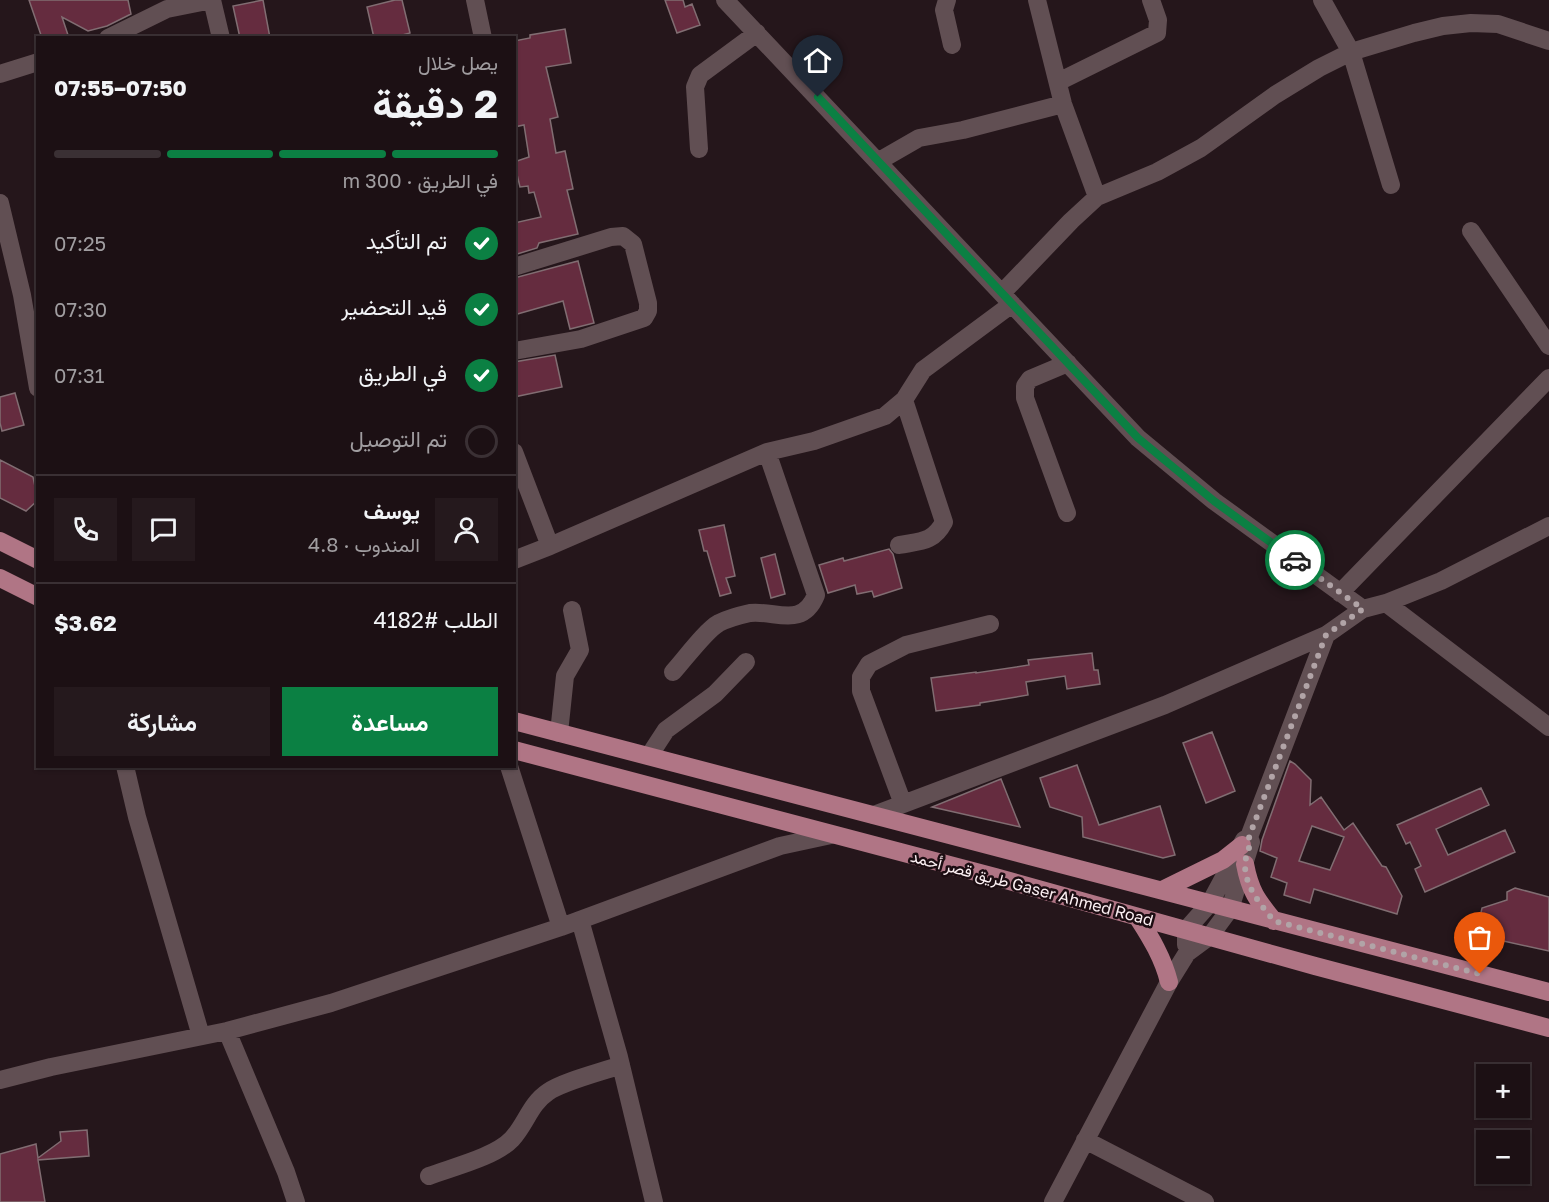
<!DOCTYPE html>
<html lang="ar">
<meta charset="utf-8">
<style>
body{margin:0;font-family:"Golos Text",Vazirmatn,sans-serif;background:#25191d;color:#f1f3f6;direction:rtl;height:100vh;display:flex;flex-direction:column;font-size:22px;white-space:nowrap}
*{box-sizing:border-box;margin:0}
p{font-size:20px;color:#a09da0}
.icon{flex:none;width:33px;height:33px;fill:none;stroke:currentColor;stroke-width:2;stroke-linecap:round;stroke-linejoin:round}
.map{position:relative;flex:1;overflow:hidden;direction:ltr}
.side{position:absolute;left:36px;top:36px;width:480px;height:732px;display:flex;flex-direction:column;background:#1c1014;border-radius:0px;box-shadow:0 2px 4px #0004,0 0 0 2px #3a3034;direction:rtl}
.side>*{flex:none}
.fabs{position:absolute;left:1476px;top:1064px;display:grid;gap:12px}
.fabs a{display:grid;place-items:center;width:54px;height:54px;border-radius:0px;background:#1c1014;box-shadow:0 2px 4px #0004,0 0 0 2px #3a3034;font-size:30px}
.pin{position:absolute;display:grid;place-items:center;width:51px;height:51px;color:#fff;margin:-62px -26px;border-radius:50% 50% 50% 0;rotate:-45deg;box-shadow:0 0 6px #0007}
.pin .icon{rotate:45deg}
.courier{position:absolute;display:grid;place-items:center;width:60px;height:60px;margin:-30px;border:4px solid #0b8043;border-radius:50%;background:#fff;color:#222;box-shadow:0 2px 8px #0007}
.head em{font-style:normal;font-weight:700}
.head div{display:flex;flex-direction:column-reverse}
.head{display:flex;align-items:center;justify-content:space-between;height:102px;padding:0 18px}
h1{font-size:39px;font-weight:700;line-height:45px}
.bar{display:grid;grid-template-columns:repeat(4,1fr);gap:9px 6px;align-content:center;height:72px;padding:0 18px}
.bar i{height:8px;border-radius:4px;background:#3a3034}
.bar .selected{background:#0b8043}
.bar p{grid-column:span 4}
.line{display:flex;align-items:center;gap:15px;padding:0 18px;border-top:2px solid #3a3034}
.line div{flex:1}
.round{display:grid;place-items:center;flex:none;width:63px;height:63px;border-radius:0px;background:#25191d}
ol{padding:0 18px;list-style:none}
li{display:flex;align-items:center;gap:18px;height:66px}
li p{margin-inline-start:auto}
li .icon{padding:6px;border-radius:50%;background:#0b8043;color:#fff;stroke-width:4}
li:last-child{color:#a09da0}
li i{width:33px;height:33px;border:3px solid #3a3034;border-radius:50%}
.cta{display:flex;gap:12px;margin-top:auto;padding:12px 18px}
.cta a{flex:1;height:69px;border-radius:0px;background:#0b8043;color:#fff;font-size:24px;font-weight:700;line-height:69px;text-align:center}
.cta a+a{background:#25191d;color:#f1f3f6}
.map>svg:first-child{display:block}
.building{fill:#652c3f;stroke:#816d72;stroke-width:1.5;fill-rule:evenodd}
.lines{fill:none;stroke-linecap:round;stroke-linejoin:round}
.minor{stroke:#614f53;stroke-width:18}
.major{stroke:#b07585;stroke-width:18}
.done{stroke:#b1a4a7;stroke-width:6;stroke-dasharray:0 10.8}
.route{stroke:#0b8043;stroke-width:8}
.labels{text-anchor:middle;dominant-baseline:central;stroke-width:5;stroke-linejoin:round;paint-order:stroke}
.street-label{font-size:16px;fill:#fcf0f3;stroke:#1c0d12}
</style>
<div class="map">
<svg width="1549" height="1202" viewBox="0 0 1549 1202">
<rect width="100%" height="100%" fill="#25161b"/>
<path class="building" d="M29,0H128L131,14L107,26L88,31L62,17L69,38H42Z
M263,0L270,38H240L233,6Z
M395,0H402L410,33L391,38H374L367,7Z
M665,0H683L685,7L692,4L700,25L677,33Z
M565,29L571,63L546,67L558,117L550,119L556,153L565,151L573,189L567,190L578,234L539,243L537,248L514,255V223L541,217L534,192L529,193L528,186L520,187L514,162L529,157L524,125L514,127V41L530,38V35Z
M578,261L594,323L570,329L563,301L514,315V278Z
M555,355L562,387L514,397V362Z
M15,393L24,425L2,431L0,423V397Z
M0,460L33,477L38,500L26,511L0,498Z
M724,525L735,576L726,578L731,593L720,596L707,551H704L699,530Z
M889,549L893,554L902,588L874,597L872,591L857,594L855,585L828,593L819,565L843,558L844,561Z
M775,554L785,594L771,598L761,558Z
M1092,653L1094,670H1098L1100,684L1067,689L1065,676L1026,682L1028,695L980,703V705L936,711L931,678L976,672V673L1029,665L1028,660Z
M1212,732L1235,791L1206,803L1183,743Z
M1290,761L1295,764L1311,780L1310,805L1321,797L1344,830L1353,823L1382,866L1386,867L1402,896L1397,914L1314,889L1310,903L1284,895L1287,883L1271,877L1277,858L1260,851L1262,840ZM1312,826L1344,837L1330,870L1299,861Z
M1077,765L1099,825L1160,806L1175,855L1163,858L1083,837L1082,817L1050,807L1040,778Z
M1001,779L1020,827L932,807L996,781Z
M1481,788L1489,805L1436,829L1448,855L1505,830L1515,852L1425,892L1415,869L1421,866L1410,842L1406,844L1397,825Z
M1515,888L1549,897V951L1476,935L1482,908L1507,900V892Z
M87,1130L89,1156L38,1160L45,1202H0V1154L36,1144L38,1158L61,1141L60,1132Z"/>
<g class="lines">
<path class="minor" d="M212,0L221,38
M475,0L483,38
M725,0L1138,438L1214,501L1363,609
M947,0L944,10L952,45
M1037,0L1063,104L1097,197
M1322,0L1351,52L1391,185
M108,38L167,9L212,0
M0,74L38,62
M1058,82L1157,33L1158,20L1151,0
M699,149L695,87L700,75L757,33
M879,161L919,138L963,130L1063,104
M0,203L22,295L38,388
M1471,231L1549,346
M514,267L611,237L623,236L633,244L648,303V311L644,318L581,339L514,351
M1003,292L1071,221L1097,197L1157,172L1201,148L1275,95L1319,68L1351,52L1414,33L1443,26L1471,23L1498,24L1549,41
M514,452L550,546
M1067,513L1025,398V386L1030,379L1068,363
M899,545C920,541 933,543 944,522L904,400
M514,560L550,546L767,452L814,441L885,416L904,400L923,370L1012,304
M1340,593L1549,378
M1386,603L1549,727
M673,672C684,660 706,630 719,623C727,619 741,615 750,613C776,610 802,629 816,595L767,452
M559,733L565,676L580,650L572,610
M649,756L666,730L715,694L746,662
M125,766L137,817L201,1036
M509,766L561,927
M903,804L861,691V677L869,664L906,645L990,624
M874,815L1165,705L1326,635L1363,609L1386,603L1441,581L1549,526
M580,920L619,1057L654,1202
M1186,945V930L1210,903L1244,840L1249,837L1326,635
M227,1031L286,1172L296,1202
M0,1080L51,1067L227,1031L331,1003L561,927L780,846L831,835
M1085,1140L1205,1202
M429,1176C453,1167 495,1157 512,1139C526,1124 530,1104 548,1092C564,1081 602,1072 621,1065
M1053,1202L1169,982L1187,953L1210,936L1230,909L1251,842L1249,837"/>
<path class="major" d="M0,541L38,560
M0,578L38,597
M514,721L1549,992
M514,750L995,877L1315,966L1549,1028
M1245,864C1250,891 1257,900 1274,921
M1162,890L1223,860L1242,845
M1138,918C1151,938 1163,958 1169,982"/>
</g>
<g class="lines">
<path class="done" d="M1295,560L1363,609L1326,635L1249,837C1252,847 1245,855 1245,865C1245,887 1261,905 1274,921L1480,974"/>
<path class="route" d="M818,97L1138,438L1214,501L1295,560"/>
</g>
<g class="labels">
<g class="street-label">
<text transform="translate(1032 888) rotate(15)">طريق قصر أحمد Gaser Ahmed Road</text>
</g>
</g>
</svg>
<div class="fabs">
<a>+</a>
<a>−</a>
</div>
<div class="pin" style="left:1480px;top:974px;background:#ea580c"><svg class="icon" aria-label="bag" viewBox="0 0 24 24"><path d="M5 8h14l-1 12H6zM9 8a3 3 0 0 1 6 0"/></svg></div>
<div class="pin" style="left:818px;top:97px;background:#1f2937"><svg class="icon" aria-label="home" viewBox="0 0 24 24"><path d="M3 11l9-7 9 7M6 9v11h12V9"/></svg></div>
<div class="courier" style="left:1295px;top:560px"><svg class="icon" aria-label="car" viewBox="0 0 24 24"><path d="M5 17H2v-5l4-1 3-4h7l3 4 3 1v5h-3M9 17h6M6 11h13"/><circle cx="7" cy="17" r="2"/><circle cx="17" cy="17" r="2"/></svg></div>
<section class="side">
<div class="head"><div><h1>2 دقيقة</h1><p>يصل خلال</p></div><em>07:50–07:55</em></div>
<div class="bar"><i class="selected"></i><i class="selected"></i><i class="selected"></i><i></i><p>في الطريق · 300 m</p></div>
<ol>
<li><svg class="icon" aria-label="check" viewBox="0 0 24 24"><path d="M5 12l5 5 9-10"/></svg>تم التأكيد<p>07:25</p></li>
<li><svg class="icon" aria-label="check" viewBox="0 0 24 24"><path d="M5 12l5 5 9-10"/></svg>قيد التحضير<p>07:30</p></li>
<li><svg class="icon" aria-label="check" viewBox="0 0 24 24"><path d="M5 12l5 5 9-10"/></svg>في الطريق<p>07:31</p></li>
<li><i></i>تم التوصيل</li>
</ol>
<div class="line" style="height:108px"><a class="round"><svg class="icon" aria-label="person" viewBox="0 0 24 24"><circle cx="12" cy="8" r="4"/><path d="M4 21q1-7 8-7t8 7"/></svg></a><div><b>يوسف</b><p>المندوب · 4.8</p></div><a class="round"><svg class="icon" aria-label="chat" viewBox="0 0 24 24"><path d="M4 5h16v11H9l-5 4z"/></svg></a><a class="round"><svg class="icon" aria-label="phone" viewBox="0 0 24 24"><path d="M5 4h4l2 5-3 2q2 4 5 5l2-3 5 2v4C11 20 4 13 5 4z"/></svg></a></div>
<div class="line" style="height:78px"><div>الطلب #4182</div><b>$3.62</b></div>
<div class="cta"><a>مساعدة</a><a>مشاركة</a></div>
</section>
</div>
